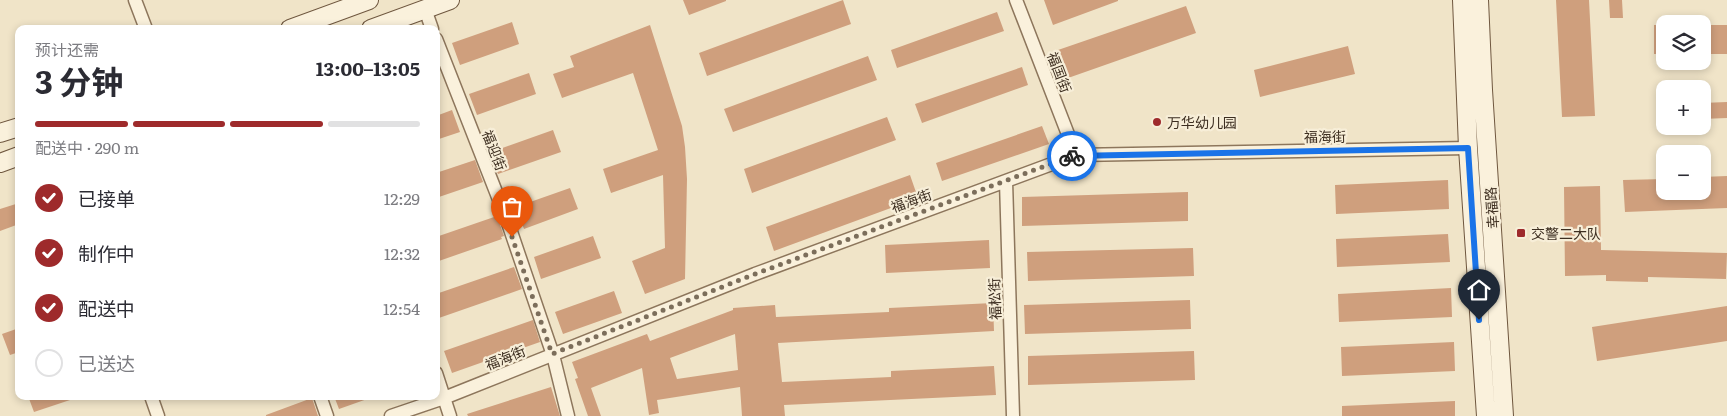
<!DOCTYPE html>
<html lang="zh">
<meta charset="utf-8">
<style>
body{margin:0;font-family:Literata,"Noto Sans SC",serif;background:#f7f7f7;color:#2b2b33;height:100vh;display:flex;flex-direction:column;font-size:19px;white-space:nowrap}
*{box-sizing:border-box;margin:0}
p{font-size:16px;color:#7c7c81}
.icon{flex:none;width:28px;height:28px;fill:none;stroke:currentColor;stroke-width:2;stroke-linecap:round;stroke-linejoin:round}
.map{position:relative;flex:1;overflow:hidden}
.panel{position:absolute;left:15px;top:25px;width:425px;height:375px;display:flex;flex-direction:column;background:#fff;border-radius:10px;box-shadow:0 2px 8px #0003}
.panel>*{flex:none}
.fabs{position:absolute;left:1656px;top:15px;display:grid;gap:10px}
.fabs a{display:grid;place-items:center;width:55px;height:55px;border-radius:10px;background:#fff;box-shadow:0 2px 8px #0003;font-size:25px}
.pin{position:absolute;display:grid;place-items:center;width:42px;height:42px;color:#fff;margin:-51px -21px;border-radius:50% 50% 50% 0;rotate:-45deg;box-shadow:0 0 5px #0007}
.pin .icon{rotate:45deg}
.courier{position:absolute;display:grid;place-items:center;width:50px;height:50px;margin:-25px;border:4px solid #1a73e8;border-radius:50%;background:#fff;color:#222;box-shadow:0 1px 6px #0007}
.headline em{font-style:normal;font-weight:700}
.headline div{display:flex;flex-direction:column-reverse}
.headline{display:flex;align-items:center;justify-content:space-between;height:85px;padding:0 20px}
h1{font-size:32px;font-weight:700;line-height:38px}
.bar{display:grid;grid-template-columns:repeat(4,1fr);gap:8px 5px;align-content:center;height:60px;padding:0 20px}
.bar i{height:6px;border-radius:4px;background:#e1e1e2}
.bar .selected{background:#9e2a2b}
.bar p{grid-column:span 4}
ol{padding:0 20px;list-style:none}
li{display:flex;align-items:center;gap:15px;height:55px}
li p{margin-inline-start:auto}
li .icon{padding:5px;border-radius:50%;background:#9e2a2b;color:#fff;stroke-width:4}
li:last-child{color:#7c7c81}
li i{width:28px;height:28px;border:2px solid #e1e1e2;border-radius:50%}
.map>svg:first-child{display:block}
.building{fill:#cf9f7d;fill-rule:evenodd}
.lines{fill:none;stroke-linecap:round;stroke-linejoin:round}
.street-casing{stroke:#8d765c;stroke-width:15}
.secondary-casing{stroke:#6f573f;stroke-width:20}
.street{stroke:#faf1dc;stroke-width:12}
.secondary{stroke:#faf1dc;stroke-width:18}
.done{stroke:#7c6e5b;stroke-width:5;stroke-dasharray:0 9}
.route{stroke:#1a73e8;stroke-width:6}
.poi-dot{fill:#9e2a2b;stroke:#f7eed8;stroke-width:2}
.labels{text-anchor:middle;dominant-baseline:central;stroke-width:4.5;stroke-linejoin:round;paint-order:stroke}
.street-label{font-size:14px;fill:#3d2e20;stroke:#f7eed8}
.poi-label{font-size:14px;fill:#3d2e20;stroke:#f7eed8;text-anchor:start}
</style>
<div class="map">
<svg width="1727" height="416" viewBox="0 0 1727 416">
<rect width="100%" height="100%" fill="#f0e4c8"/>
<path class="building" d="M683,0H726V1L689,15Z
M843,0L851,24L707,76L699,53Z
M1044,0H1118V1L1053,25Z
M1556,0H1589L1595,116L1562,117Z
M1609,0H1622L1623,18H1610Z
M1186,6L1196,33L1068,78L1058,50Z
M997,12L1004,31L897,68L891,50Z
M512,22L519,44L460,65L452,43Z
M650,25L682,126L685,147L687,179L685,279L645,294L632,261L665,248L663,175L611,193L603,169L658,150L633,73L562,98L553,74L574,67L570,56Z
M1654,25H1665V54H1654Z
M1702,25H1727V54H1702Z
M1348,46L1355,74L1260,97L1254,70Z
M868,56L877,80L733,132L724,109Z
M1022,67L1028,85L922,123L915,104Z
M529,73L536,94L477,115L469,94Z
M1727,102V118L1702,119V103Z
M452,110L460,132L436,140V116Z
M887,117L896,140L752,193L744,169Z
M1042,126L1049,144L942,181L936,163Z
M553,130L561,152L498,174L490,155L494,153V151Z
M475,160L483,182L436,198V173Z
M910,175L918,198L774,251L766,227Z
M1727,176V208L1625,212L1623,180L1665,179V191H1702V177Z
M1448,180L1449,209L1336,214L1335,185Z
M1600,186L1601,250L1727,253L1726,279L1648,277V282L1606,281V275L1565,276L1564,187Z
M570,188L578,209L524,229L516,207Z
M1188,192V221L1022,226V197Z
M19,203V224L0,231V209Z
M497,216L504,236L501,237L502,239L436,262V237Z
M1448,234L1450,262L1337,267L1336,239Z
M593,236L601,258L541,279L534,257Z
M989,240L990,268L886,273L885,245Z
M1193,248L1194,276L1028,281L1027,252Z
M514,267L522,289L436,319V294Z
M1451,288L1452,317L1339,322L1338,294Z
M614,291L622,313L563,334L555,312Z
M1190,300L1191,329L1025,334L1024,305Z
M993,303L994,331L778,343L782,382L891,377V371L994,366L996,395L784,405L785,416H742L740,387L657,400L659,413L649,415L642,368L591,388L601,416H588L575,379L578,378L572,362L647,334L650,341L733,310V308L775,305L776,317L889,312V308ZM735,334L738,370L677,379L670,358Z
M1727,306V341L1597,361L1592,327Z
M533,320L540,342L452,373L444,351Z
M19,328V352L10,355L2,334Z
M1454,342L1455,371L1342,376L1341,347Z
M1194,351L1195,380L1028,385V356Z
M551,387L560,416H468L467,414Z
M28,396H76V398L34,412Z
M334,396H370V398L339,409Z
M312,398L318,416H266V415Z
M1455,401V416H1342V406Z"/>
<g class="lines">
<g class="street-casing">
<path id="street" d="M135,0L146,29
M1016,0L1076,155
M425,9L432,29
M436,39L507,220L553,355L568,416
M1006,181L1013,416
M436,373L450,416
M151,396L158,416
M320,396L327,416
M391,416L444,398L755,274L1076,155L1468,148"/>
</g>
<g class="secondary-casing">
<path id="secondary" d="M1462,0L1468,148L1486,416
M1479,0L1483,90L1504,416
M290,29L369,0
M371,29L450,0
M0,133L19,127
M0,163L19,156"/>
</g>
<use href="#street" class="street"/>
<use href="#secondary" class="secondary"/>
</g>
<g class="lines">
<path class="done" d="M512,237L552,354L755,274L1072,156"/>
<path class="route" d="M1072,156L1468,148L1479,320"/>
</g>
<g class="poi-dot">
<circle cx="1157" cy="122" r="5"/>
<rect x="1516" y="228" width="10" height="10" rx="2.5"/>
</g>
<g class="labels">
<g class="street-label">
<text transform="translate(1060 72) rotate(69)">福国街</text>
<text transform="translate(1325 136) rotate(-1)">福海街</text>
<text transform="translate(495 150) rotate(69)">福迎街</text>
<text transform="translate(911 200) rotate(-20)">福海街</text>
<text transform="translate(1491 208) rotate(-94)">幸福路</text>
<text transform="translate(994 299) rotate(-92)">福松街</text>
<text transform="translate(505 357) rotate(-22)">福海街</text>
</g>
<g class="poi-label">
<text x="1167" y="122">万华幼儿园</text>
<text x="1531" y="233">交警二大队</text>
</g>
</g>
</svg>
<div class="fabs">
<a><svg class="icon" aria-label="layers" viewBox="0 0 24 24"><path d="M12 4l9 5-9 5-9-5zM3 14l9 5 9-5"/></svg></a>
<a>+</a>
<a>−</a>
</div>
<div class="pin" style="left:512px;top:237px;background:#ea580c"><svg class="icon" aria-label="bag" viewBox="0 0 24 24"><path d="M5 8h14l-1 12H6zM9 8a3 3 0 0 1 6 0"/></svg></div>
<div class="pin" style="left:1479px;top:320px;background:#1f2937"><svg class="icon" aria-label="home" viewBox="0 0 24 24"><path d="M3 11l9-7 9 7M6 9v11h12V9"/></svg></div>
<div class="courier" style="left:1072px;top:156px"><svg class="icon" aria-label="bike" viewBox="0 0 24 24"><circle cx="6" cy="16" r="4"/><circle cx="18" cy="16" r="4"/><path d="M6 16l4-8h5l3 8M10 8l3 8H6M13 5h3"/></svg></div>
<section class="panel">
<div class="headline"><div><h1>3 分钟</h1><p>预计还需</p></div><em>13:00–13:05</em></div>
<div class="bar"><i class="selected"></i><i class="selected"></i><i class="selected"></i><i></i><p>配送中 · 290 m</p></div>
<ol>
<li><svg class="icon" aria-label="check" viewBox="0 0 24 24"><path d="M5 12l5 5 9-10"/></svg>已接单<p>12:29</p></li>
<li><svg class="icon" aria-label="check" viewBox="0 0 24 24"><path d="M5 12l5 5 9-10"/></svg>制作中<p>12:32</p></li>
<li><svg class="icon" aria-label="check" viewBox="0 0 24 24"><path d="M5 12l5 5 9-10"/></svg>配送中<p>12:54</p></li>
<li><i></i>已送达</li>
</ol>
</section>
</div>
